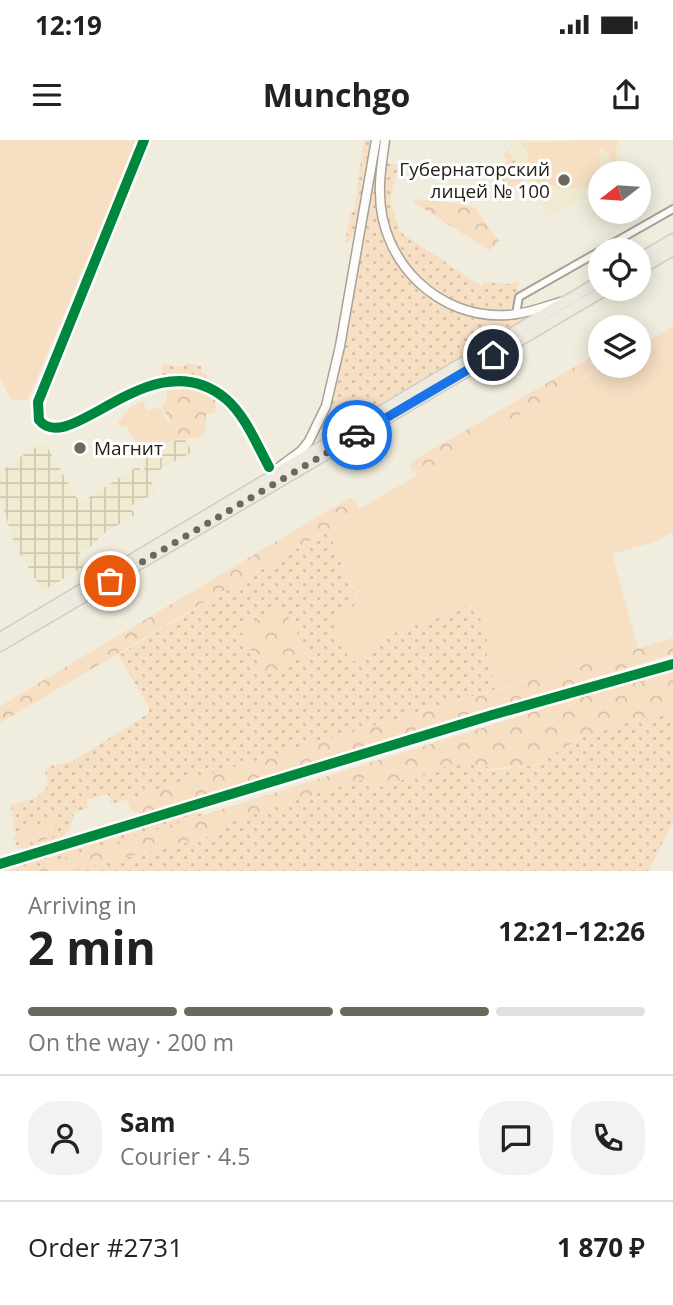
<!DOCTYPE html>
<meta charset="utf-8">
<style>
body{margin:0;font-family:"Open Sans",sans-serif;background:#f2f2f2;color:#222;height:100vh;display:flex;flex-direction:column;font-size:26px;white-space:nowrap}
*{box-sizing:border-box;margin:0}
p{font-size:23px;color:#767676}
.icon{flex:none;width:38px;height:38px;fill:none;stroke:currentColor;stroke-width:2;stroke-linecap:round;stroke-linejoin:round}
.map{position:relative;height:731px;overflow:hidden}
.panel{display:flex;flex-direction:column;background:#fff;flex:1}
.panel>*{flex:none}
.needle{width:46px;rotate:253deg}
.fabs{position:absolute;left:588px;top:21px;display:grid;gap:14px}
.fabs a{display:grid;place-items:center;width:63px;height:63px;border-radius:50%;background:#fff;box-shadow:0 4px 18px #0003;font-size:35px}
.pin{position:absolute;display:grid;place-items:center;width:60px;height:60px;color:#fff;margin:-30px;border:4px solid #fff;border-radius:50%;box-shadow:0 2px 7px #0007}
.courier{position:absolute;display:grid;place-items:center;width:70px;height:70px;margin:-35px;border:5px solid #1a73e8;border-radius:50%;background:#fff;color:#222;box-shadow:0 2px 9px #0007}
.headline em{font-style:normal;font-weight:700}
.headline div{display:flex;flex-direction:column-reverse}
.headline{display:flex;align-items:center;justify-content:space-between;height:119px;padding:0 28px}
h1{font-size:46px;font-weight:700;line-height:52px}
.bar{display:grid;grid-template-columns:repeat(4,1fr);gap:10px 7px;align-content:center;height:84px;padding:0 28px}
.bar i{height:9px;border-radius:5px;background:#e0e0e0}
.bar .current{background:#6b695d}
.bar p{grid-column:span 4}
.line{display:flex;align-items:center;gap:18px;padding:0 28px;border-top:2px solid #e0e0e0}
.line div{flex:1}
.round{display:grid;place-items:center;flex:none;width:74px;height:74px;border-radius:28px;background:#f2f2f2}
.status{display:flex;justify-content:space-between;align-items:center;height:49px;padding:0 35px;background:#fff;direction:ltr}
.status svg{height:19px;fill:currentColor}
header{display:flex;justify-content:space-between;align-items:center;height:91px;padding:0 28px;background:#fff;font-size:32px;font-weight:700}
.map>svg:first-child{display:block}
.built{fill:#f0ebd0}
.industrial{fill:url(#industrial-grid)}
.grass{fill:url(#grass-dots)}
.forest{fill:url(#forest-crowns)}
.garden{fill:#f7dfc4}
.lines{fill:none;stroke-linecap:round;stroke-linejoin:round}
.minor-casing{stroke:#a5a397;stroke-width:10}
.tertiary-casing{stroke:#a5a397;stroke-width:11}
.trunk-casing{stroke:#ceccc5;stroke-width:13}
.minor{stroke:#fdfcfa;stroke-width:6}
.tertiary{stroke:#fdfcfa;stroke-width:8}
.trunk{stroke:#efeadf;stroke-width:10}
.cycleway-casing{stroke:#fff;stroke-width:15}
.cycleway{stroke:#00873e;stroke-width:10}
.done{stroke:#6b695d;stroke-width:7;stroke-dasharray:0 12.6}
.route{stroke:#1a73e8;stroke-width:9}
.poi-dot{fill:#6b695d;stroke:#fff;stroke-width:2.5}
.labels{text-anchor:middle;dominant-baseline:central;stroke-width:6;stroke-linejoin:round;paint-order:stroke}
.poi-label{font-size:19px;fill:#242218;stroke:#fff;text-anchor:end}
</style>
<div class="status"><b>12:19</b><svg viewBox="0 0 49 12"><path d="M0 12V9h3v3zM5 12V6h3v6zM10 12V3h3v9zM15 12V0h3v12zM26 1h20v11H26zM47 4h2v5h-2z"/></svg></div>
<header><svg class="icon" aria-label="menu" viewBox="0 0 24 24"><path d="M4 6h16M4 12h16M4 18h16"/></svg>Munchgo<svg class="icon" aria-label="share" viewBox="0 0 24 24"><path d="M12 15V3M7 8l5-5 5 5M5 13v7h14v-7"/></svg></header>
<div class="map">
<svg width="673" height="731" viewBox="0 0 673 731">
<defs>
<pattern id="industrial-grid" width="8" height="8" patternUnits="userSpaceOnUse" patternTransform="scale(1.75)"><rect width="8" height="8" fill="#f0ebd0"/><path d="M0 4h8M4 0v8" fill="none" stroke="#cec9b2"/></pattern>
<pattern id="grass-dots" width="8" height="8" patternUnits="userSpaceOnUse" patternTransform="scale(1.75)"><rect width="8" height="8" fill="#f7dfc4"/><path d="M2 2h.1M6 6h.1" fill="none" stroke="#d4bfa8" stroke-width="1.8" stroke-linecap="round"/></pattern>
<pattern id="forest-crowns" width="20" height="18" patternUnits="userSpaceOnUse" patternTransform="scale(1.75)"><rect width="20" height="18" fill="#f7dfc4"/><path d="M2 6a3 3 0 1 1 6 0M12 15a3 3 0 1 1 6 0" fill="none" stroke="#d4bfa8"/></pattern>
</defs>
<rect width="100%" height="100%" fill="#f0edde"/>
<path class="built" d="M509,0H619L621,33H600V47L548,77L510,8Z"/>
<path class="industrial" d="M183,296L192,312L148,336L157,352L130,366L135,375L98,397V402L79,413L86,425L43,451L15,406L0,357V333L14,321L44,302L80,363L138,326L141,331H145L140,320Z"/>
<path class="grass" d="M364,0H371L355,95H352L349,103H345L350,74L354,71Z
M375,22L379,23C377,41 373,59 377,77C386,134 442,181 500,180C513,179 525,175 538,172L317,301L332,262L353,165Z
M386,23L398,25L390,61L400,92L481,146L484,142L510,144L519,141C517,150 516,165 507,170C501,173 492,171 485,170C447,166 409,138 394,102C382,75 381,52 386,23Z
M186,223L201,226V231L222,251L223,249L224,254L191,239L162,238V224L182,227Z
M328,390L358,464L351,523L400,489L472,464L487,490V516L497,549L111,664L108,654L86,660L88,668L74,672C71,686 69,697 53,702L52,700L25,709L17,707L13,697L16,695C13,685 13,676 10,665C20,662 42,658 46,648C49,643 46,636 45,631L51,626L73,621L146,575L149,571L148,565L118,515Z
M673,572V681L649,731H73L214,695L224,683L367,637L379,647L460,622L494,628L485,631L535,625L594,590Z
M197,669L205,676L33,728L31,731H0Z"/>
<path class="forest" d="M508,9L526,39L511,48L507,47L497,30L507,21L503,16Z
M417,59L462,64L475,68L499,101L490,111L413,62Z
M600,212V226H603L419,335L412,331L410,325L413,321Z
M181,248L203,251L215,258L216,272L206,275C206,284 208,292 199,298L175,299L170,281L161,266L167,260L166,252Z
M349,358L355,360L359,369L328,390L0,583V566Z
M283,467L309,514L265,536L240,490Z
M673,498V514L141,674L131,670L126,659Z
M673,531V572L594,590L535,625L494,628L460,622L379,647L367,638L224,683L214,695L73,731H31L33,728L661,532Z
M53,681L57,683L53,697L33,703L18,697L21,691Z"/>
<path class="garden" d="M0,0H138L28,259L12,261L0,239Z
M587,0H619V4L616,5V23L613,33H608L612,25L609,13L599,6L600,43L595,44V47L557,49L556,46C528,47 528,31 527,8H522V3Z
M673,186V392L654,402L612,414L638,508L497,549L487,516V490L471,464L400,489L351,523L332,482L358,463L328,390L359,369L605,226H639V206Z
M143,261L147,271L162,267V271L177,298L145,315L126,286L120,288L118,282L131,267Z"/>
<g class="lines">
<g class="minor-casing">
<path id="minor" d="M144,0L38,262L39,280C70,319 152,197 226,259C245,275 257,305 269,327
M601,110L673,69
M516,174L519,157L600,111
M0,724L492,575L673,524"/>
</g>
<g class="tertiary-casing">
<path id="tertiary" d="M385,0C383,17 379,36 380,53C380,122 439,180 508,175C526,174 544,167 560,162
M278,328L301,311L309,301L326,266L340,206L376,0"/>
</g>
<g class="trunk-casing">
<path id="trunk" d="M639,119L673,99
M639,130L673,110
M0,498L600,141
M0,506L607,149"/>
</g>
<use href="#minor" class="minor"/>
<use href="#tertiary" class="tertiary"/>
<use href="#trunk" class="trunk"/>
<g class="cycleway-casing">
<path id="cycleway" d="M144,0L38,262L39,280C70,319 152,197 226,259C245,275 257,305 269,327
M0,724L492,575L673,524"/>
</g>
<use href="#cycleway" class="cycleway"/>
</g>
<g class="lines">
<path class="done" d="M110,441L357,295"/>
<path class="route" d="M357,295L493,215"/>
</g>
<g class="poi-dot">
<circle cx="564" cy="40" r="7"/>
<circle cx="80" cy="308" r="7"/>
</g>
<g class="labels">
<g class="poi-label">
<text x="550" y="29">Губернаторский<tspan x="550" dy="22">лицей № 100</tspan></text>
<text x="94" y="308" text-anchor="start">Магнит</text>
</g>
</g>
</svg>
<div class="fabs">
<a><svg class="needle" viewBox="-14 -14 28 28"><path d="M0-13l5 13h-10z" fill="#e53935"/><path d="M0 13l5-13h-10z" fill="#767676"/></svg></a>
<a><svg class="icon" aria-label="locate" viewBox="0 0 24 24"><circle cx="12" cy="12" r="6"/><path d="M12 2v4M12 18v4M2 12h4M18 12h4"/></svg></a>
<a><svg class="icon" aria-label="layers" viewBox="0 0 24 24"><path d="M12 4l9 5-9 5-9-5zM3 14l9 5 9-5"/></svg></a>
</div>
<div class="pin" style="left:110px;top:441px;background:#ea580c"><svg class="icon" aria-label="bag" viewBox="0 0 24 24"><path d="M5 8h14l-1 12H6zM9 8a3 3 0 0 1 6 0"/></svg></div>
<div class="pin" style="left:493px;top:215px;background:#1f2937"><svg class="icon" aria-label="home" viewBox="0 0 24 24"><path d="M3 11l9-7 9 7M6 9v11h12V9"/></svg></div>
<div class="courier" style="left:357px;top:295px"><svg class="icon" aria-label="car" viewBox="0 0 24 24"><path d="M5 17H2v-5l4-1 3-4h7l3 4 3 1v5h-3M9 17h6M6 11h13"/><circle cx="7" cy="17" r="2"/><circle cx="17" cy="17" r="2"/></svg></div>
</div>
<section class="panel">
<div class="headline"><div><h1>2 min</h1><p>Arriving in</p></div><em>12:21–12:26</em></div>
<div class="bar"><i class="current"></i><i class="current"></i><i class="current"></i><i></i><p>On the way · 200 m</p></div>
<div class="line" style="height:126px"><a class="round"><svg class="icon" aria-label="person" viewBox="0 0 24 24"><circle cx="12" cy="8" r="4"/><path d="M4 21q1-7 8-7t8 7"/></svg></a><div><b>Sam</b><p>Courier · 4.5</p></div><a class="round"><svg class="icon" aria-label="chat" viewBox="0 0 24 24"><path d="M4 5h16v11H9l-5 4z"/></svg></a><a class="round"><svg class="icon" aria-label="phone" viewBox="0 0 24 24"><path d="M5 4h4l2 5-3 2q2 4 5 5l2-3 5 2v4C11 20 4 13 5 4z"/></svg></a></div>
<div class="line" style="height:91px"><div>Order #2731</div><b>1 870 ₽</b></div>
</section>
